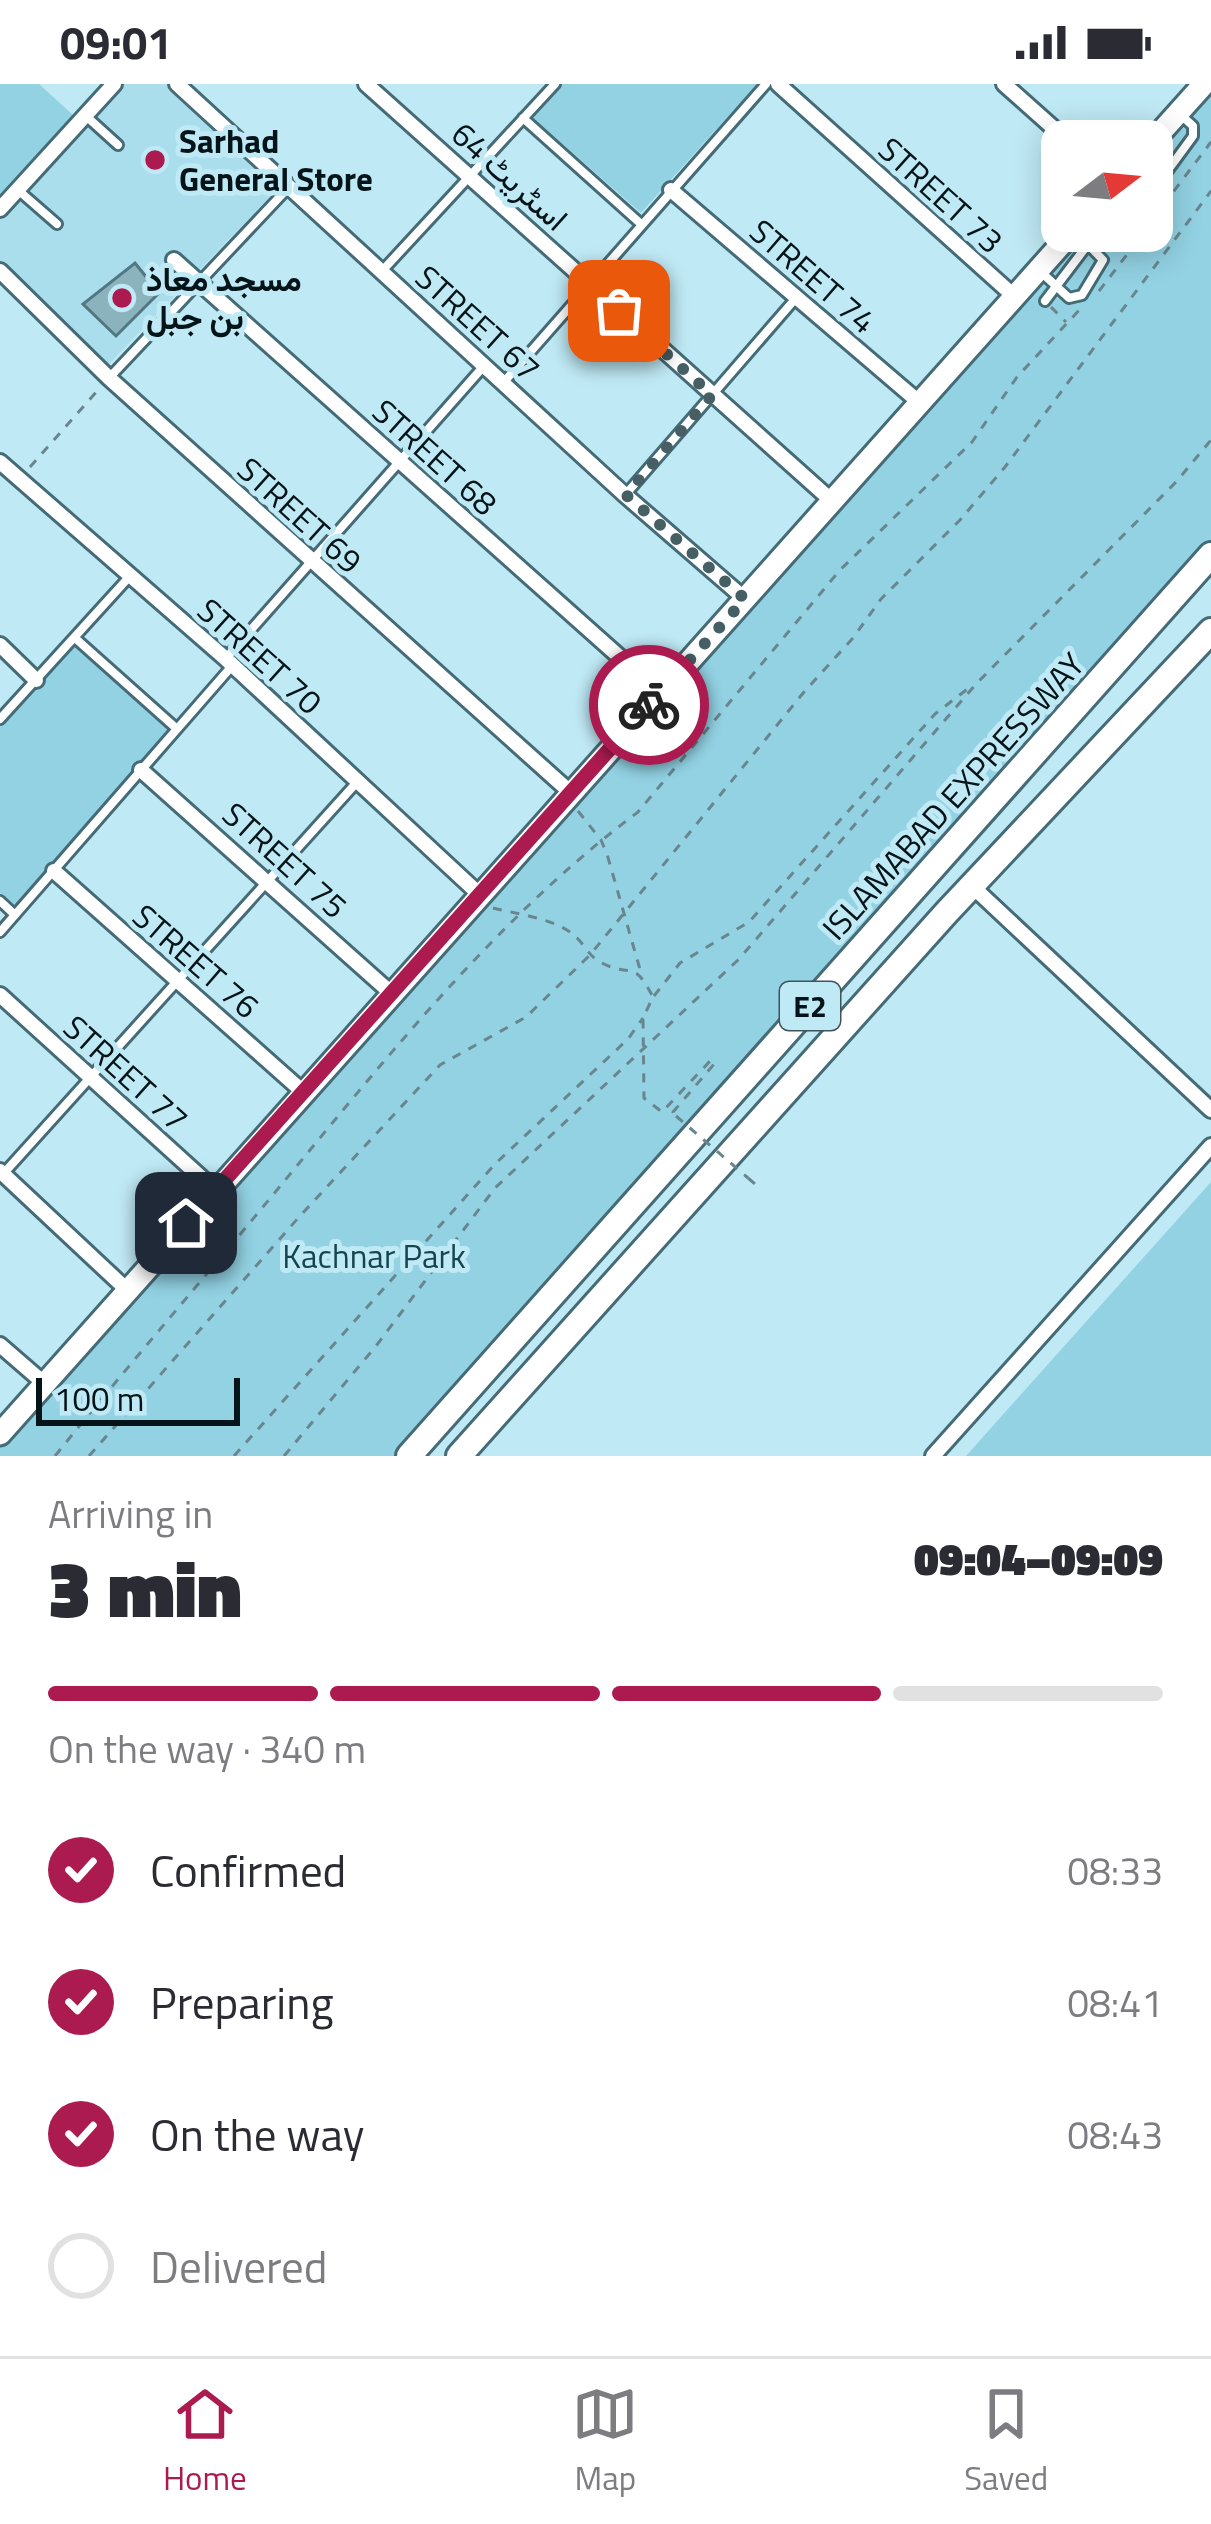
<!DOCTYPE html>
<meta charset="utf-8">
<style>
body{margin:0;font-family:"Titillium Web",Vazirmatn,sans-serif;background:#f2f2f3;color:#2b2b33;height:100vh;display:flex;flex-direction:column;font-size:45px;white-space:nowrap}
*{box-sizing:border-box;margin:0}
p{font-size:39px;color:#7c7c81}
.icon{flex:none;width:66px;height:66px;fill:none;stroke:currentColor;stroke-width:2;stroke-linecap:round;stroke-linejoin:round}
.map{position:relative;height:1372px;overflow:hidden}
.panel{display:flex;flex-direction:column;background:#fff;flex:1}
.panel>*{flex:none}
.needle{width:78px;rotate:74deg}
.tools{position:absolute;left:1041px;top:36px;display:grid;gap:24px}
.tools a{display:grid;place-items:center;width:132px;height:132px;border-radius:24px;background:#fff;box-shadow:0 6px 30px #0003;font-size:60px}
.scale{position:absolute;left:36px;bottom:30px;width:204px;box-sizing:border-box;padding-left:12px;border:6px solid #051418;border-top:0;font-size:33px;line-height:42px;white-space:nowrap;color:#051418;-webkit-text-stroke:9px #bfe9f5;paint-order:stroke}
.pin{position:absolute;display:grid;place-items:center;width:102px;height:102px;color:#fff;margin:-51px;border-radius:24px;box-shadow:0 6px 18px #0006}
.courier{position:absolute;display:grid;place-items:center;width:120px;height:120px;margin:-60px;border:9px solid #ac1b50;border-radius:50%;background:#fff;color:#222;box-shadow:0 3px 15px #0007}
.head em{font-style:normal;font-weight:800}
.head div{display:flex;flex-direction:column-reverse}
.head{display:flex;align-items:center;justify-content:space-between;height:204px;padding:0 48px}
h1{font-size:78px;font-weight:800;line-height:90px}
.bar{display:grid;grid-template-columns:repeat(4,1fr);gap:18px 12px;align-content:center;height:144px;padding:0 48px}
.bar i{height:15px;border-radius:9px;background:#e1e1e2}
.bar .current{background:#ac1b50}
.bar p{grid-column:span 4}
ol{padding:0 48px;list-style:none}
li{display:flex;align-items:center;gap:36px;height:132px}
li p{margin-inline-start:auto}
li .icon{padding:12px;border-radius:50%;background:#ac1b50;color:#fff;stroke-width:4}
li:last-child{color:#7c7c81}
li i{width:66px;height:66px;border:6px solid #e1e1e2;border-radius:50%}
.status{display:flex;justify-content:space-between;align-items:center;height:84px;padding:0 60px;background:#fff;direction:ltr}
.status svg{height:33px;fill:currentColor}
.menu{display:flex;justify-content:space-around;align-items:center;height:168px;border-top:3px solid #e1e1e2;background:#fff;font-size:33px;color:#7c7c81}
.menu a{display:grid;justify-items:center;gap:6px}
.menu .current{color:#ac1b50}
.map>svg:first-child{display:block}
.built{fill:#aadeec}
.green{fill:#92d2e3}
.building{fill:#8ab3be;stroke:#507782;stroke-width:3}
.lines{fill:none;stroke-linecap:round;stroke-linejoin:round}
.lane-casing{stroke:#456b76;stroke-width:14}
.street-casing{stroke:#456b76;stroke-width:20}
.secondary-casing{stroke:#456b76;stroke-width:27}
.highway-casing{stroke:#456b76;stroke-width:30}
.path{stroke:#69868f;stroke-width:3;stroke-dasharray:9 9;stroke-linecap:butt}
.lane{stroke:#fff;stroke-width:8}
.street{stroke:#fff;stroke-width:14}
.secondary{stroke:#fff;stroke-width:21}
.highway{stroke:#fff;stroke-width:24}
.path-bridge{stroke:#69868f;stroke-width:3;stroke-dasharray:9 9;stroke-linecap:butt}
.done{stroke:#465f65;stroke-width:12;stroke-dasharray:0 21.6}
.route{stroke:#ac1b50;stroke-width:15}
.poi-dot{fill:#ac1b50;stroke:#bfe9f5;stroke-width:4.5}
.labels{text-anchor:middle;dominant-baseline:central;stroke-width:10;stroke-linejoin:round;paint-order:stroke}
.shield{fill:#bfe9f5;stroke:#3d545a;stroke-width:3}
.shield-label{font-size:30px;font-weight:bold;fill:#051418}
.poi-label{font-size:33px;font-weight:bold;fill:#051418;stroke:#bfe9f5;text-anchor:start}
.street-label{font-size:33px;fill:#051418;stroke:#bfe9f5}
.park-label{font-size:33px;fill:#14444f;stroke:#bfe9f5}
</style>
<div class="status"><b>09:01</b><svg viewBox="0 0 49 12"><path d="M0 12V9h3v3zM5 12V6h3v6zM10 12V3h3v9zM15 12V0h3v12zM26 1h20v11H26zM47 4h2v5h-2z"/></svg></div>
<div class="map">
<svg width="1211" height="1372" viewBox="0 0 1211 1372">
<rect width="100%" height="100%" fill="#bfe9f5"/>
<path class="built" d="M122,0H166L279,103L108,281L0,189V136Z"/>
<path class="green" d="M0,0H39L74,32L0,113Z
M560,0H757L641,129L531,32Z
M1211,8V464L407,1372H0V1351L1085,147H1152V73Z
M76,560L172,646L17,823L0,809V641Z
M1211,1098V1372H966Z"/>
<path class="building" d="M135,179L159,209L116,252L83,220Z"/>
<g class="lines">
<g class="lane-casing">
<path id="lane" d="M86,32L118,61
M523,34L641,140
M18,106L57,140
M1152,108L1193,52V42L1182,32
M382,187L555,0
M1040,187L1069,214L1082,211L1103,176L1076,148
M1045,217L1089,159
M109,294L288,104
M504,298L766,0
M626,410L796,214
M75,554L177,645
M227,573L483,283
M0,635L130,492
M0,817L15,831
M0,848L232,582
M4,1089L358,697"/>
</g>
<g class="street-casing">
<path id="street" d="M177,0L625,411L745,515
M366,0L832,417
M778,0L1015,213
M1004,0L1068,57
M671,106L920,319
M0,125L114,0
M174,176L660,609
M0,187L109,294L570,708
M0,378L226,575L479,810
M0,561L36,596
M141,686L391,909
M54,787L302,1007
M972,802L1211,1026
M0,911L216,1107
M0,1087L126,1205
M0,1261L45,1300
M933,1372L1211,1062"/>
</g>
<g class="secondary-casing">
<path id="secondary" d="M1152,58L1204,0
M0,1350L1073,147"/>
</g>
<g class="highway-casing">
<path id="highway" d="M409,1372L1211,471
M459,1372L947,828L1211,547"/>
</g>
<path class="path" d="M1152,136L1211,58
M1099,207L1145,147
M1051,223L1066,238
M30,383L99,305
M578,727L601,756L607,770L641,889
M493,824C517,830 557,835 575,852C585,861 589,873 602,879C633,895 632,873 653,913L643,934L644,1014L662,1028L711,976L715,979L673,1028L676,1032
M654,912L680,879L749,838L935,630L970,603
M748,1094L761,1105
M55,1372C126,1284 200,1199 272,1112C384,977 496,834 638,728L840,486L972,358L1017,293L1083,222
M89,1372L299,1133L440,981L526,933L590,871L804,608L853,554L881,515L960,436L1005,383L1211,107
M234,1372L495,1080L628,955L643,934
M284,1372L376,1262L495,1104L739,875L976,600L1177,397L1211,356"/>
<use href="#lane" class="lane"/>
<use href="#street" class="street"/>
<use href="#secondary" class="secondary"/>
<use href="#highway" class="highway"/>
<path class="path-bridge" d="M676,1032L748,1094"/>
</g>
<g class="lines">
<path class="done" d="M619,227L712,311L626,411L745,515L649,621"/>
<path class="route" d="M186,1139L649,621"/>
</g>
<g class="poi-dot">
<circle cx="155" cy="76" r="12"/>
<circle cx="122" cy="214" r="12"/>
</g>
<g class="labels">
<rect class="shield" x="780" y="898" width="60" height="48" rx="9"/>
<g class="shield-label">
<text x="810" y="922">E2</text>
</g>
<g class="poi-label">
<text x="179" y="57">Sarhad<tspan x="179" dy="38">General Store</tspan></text>
<text x="146" y="195">مسجد معاذ<tspan x="146" dy="38">بن جبل</tspan></text>
</g>
<g class="street-label">
<text transform="translate(510 92) rotate(42)">اسٹریٹ 64</text>
<text transform="translate(941 111) rotate(42)">STREET 73</text>
<text transform="translate(813 192) rotate(41)">STREET 74</text>
<text transform="translate(478 239) rotate(42)">STREET 67</text>
<text transform="translate(435 373) rotate(42)">STREET 68</text>
<text transform="translate(300 431) rotate(42)">STREET 69</text>
<text transform="translate(260 572) rotate(42)">STREET 70</text>
<text transform="translate(953 712) rotate(-48)">ISLAMABAD EXPRESSWAY</text>
<text transform="translate(285 776) rotate(42)">STREET 75</text>
<text transform="translate(196 877) rotate(41)">STREET 76</text>
<text transform="translate(126 989) rotate(42)">STREET 77</text>
</g>
<g class="park-label">
<text x="374" y="1172">Kachnar Park</text>
</g>
</g>
</svg>
<div class="tools">
<a><svg class="needle" viewBox="-14 -14 28 28"><path d="M0-13l5 13h-10z" fill="#e53935"/><path d="M0 13l5-13h-10z" fill="#7c7c81"/></svg></a>
</div>
<div class="scale">100 m</div>
<div class="pin" style="left:619px;top:227px;background:#ea580c"><svg class="icon" aria-label="bag" viewBox="0 0 24 24"><path d="M5 8h14l-1 12H6zM9 8a3 3 0 0 1 6 0"/></svg></div>
<div class="pin" style="left:186px;top:1139px;background:#1f2937"><svg class="icon" aria-label="home" viewBox="0 0 24 24"><path d="M3 11l9-7 9 7M6 9v11h12V9"/></svg></div>
<div class="courier" style="left:649px;top:621px"><svg class="icon" aria-label="bike" viewBox="0 0 24 24"><circle cx="6" cy="16" r="4"/><circle cx="18" cy="16" r="4"/><path d="M6 16l4-8h5l3 8M10 8l3 8H6M13 5h3"/></svg></div>
</div>
<section class="panel">
<div class="head"><div><h1>3 min</h1><p>Arriving in</p></div><em>09:04–09:09</em></div>
<div class="bar"><i class="current"></i><i class="current"></i><i class="current"></i><i></i><p>On the way · 340 m</p></div>
<ol>
<li><svg class="icon" aria-label="check" viewBox="0 0 24 24"><path d="M5 12l5 5 9-10"/></svg>Confirmed<p>08:33</p></li>
<li><svg class="icon" aria-label="check" viewBox="0 0 24 24"><path d="M5 12l5 5 9-10"/></svg>Preparing<p>08:41</p></li>
<li><svg class="icon" aria-label="check" viewBox="0 0 24 24"><path d="M5 12l5 5 9-10"/></svg>On the way<p>08:43</p></li>
<li><i></i>Delivered</li>
</ol>
</section>
<nav class="menu">
<a class="current"><svg class="icon" aria-label="home" viewBox="0 0 24 24"><path d="M3 11l9-7 9 7M6 9v11h12V9"/></svg>Home</a>
<a><svg class="icon" aria-label="map" viewBox="0 0 24 24"><path d="M3 6l6-2 6 2 6-2v14l-6 2-6-2-6 2zM9 4v14M15 6v14"/></svg>Map</a>
<a><svg class="icon" aria-label="saved" viewBox="0 0 24 24"><path d="M7 4h10v16l-5-4-5 4z"/></svg>Saved</a>
</nav>
